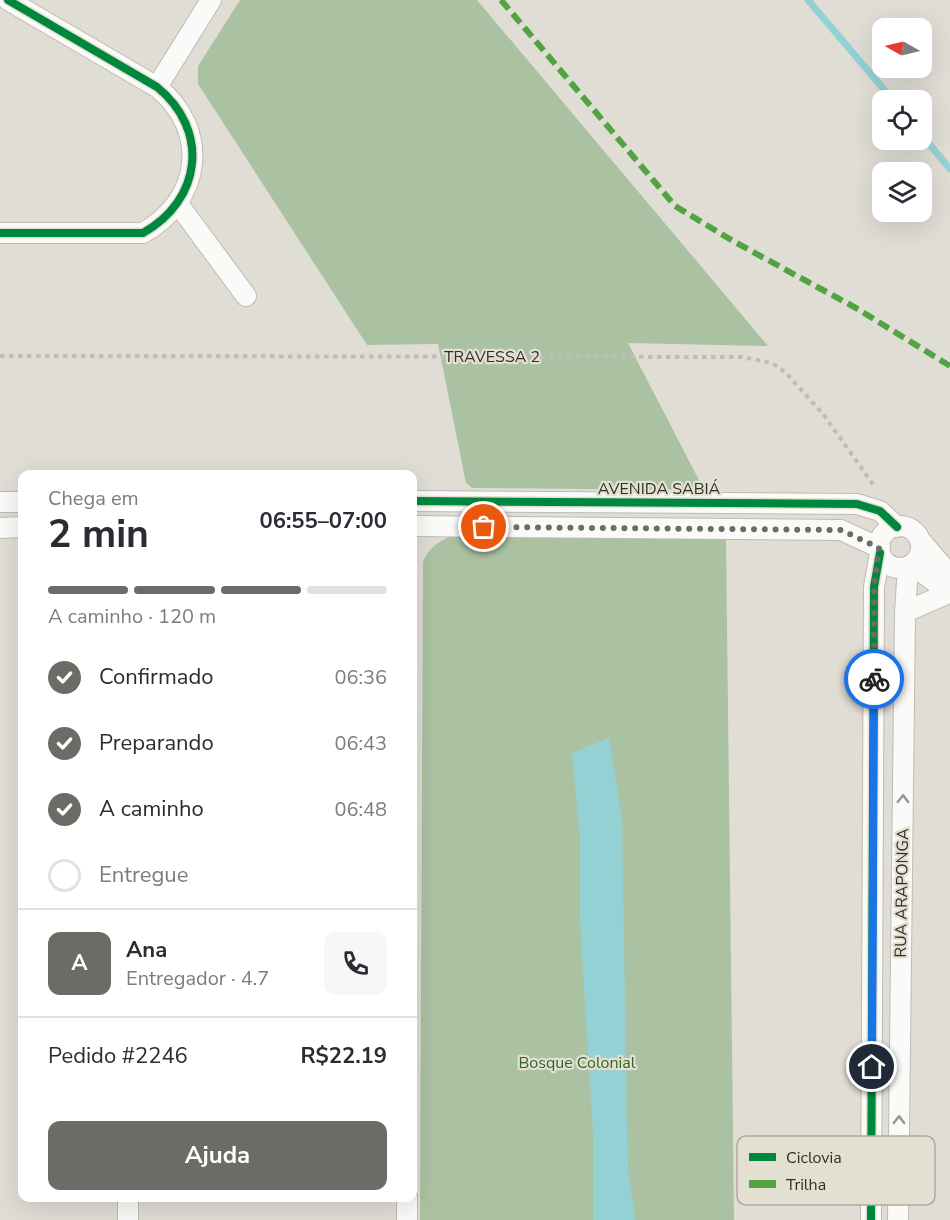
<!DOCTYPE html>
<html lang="pt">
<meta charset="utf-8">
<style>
body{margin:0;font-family:"Nunito Sans",sans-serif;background:#f7f7f7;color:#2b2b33;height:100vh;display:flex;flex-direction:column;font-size:22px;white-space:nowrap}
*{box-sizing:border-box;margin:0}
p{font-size:20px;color:#7c7c81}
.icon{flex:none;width:33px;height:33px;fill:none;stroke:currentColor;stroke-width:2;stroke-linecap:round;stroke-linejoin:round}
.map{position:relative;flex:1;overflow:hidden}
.side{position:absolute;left:18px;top:470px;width:399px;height:732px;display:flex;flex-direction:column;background:#fff;border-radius:12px;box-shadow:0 6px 24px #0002}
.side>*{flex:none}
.needle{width:39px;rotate:278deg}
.buttons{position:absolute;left:872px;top:18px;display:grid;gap:12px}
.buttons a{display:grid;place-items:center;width:60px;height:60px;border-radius:12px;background:#fff;box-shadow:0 6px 24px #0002;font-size:30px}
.pin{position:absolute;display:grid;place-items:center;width:51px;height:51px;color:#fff;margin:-26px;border:3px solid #fff;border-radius:50%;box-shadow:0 2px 6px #0007}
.courier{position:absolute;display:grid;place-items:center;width:60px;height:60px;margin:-30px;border:4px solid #1a73e8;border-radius:50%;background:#fff;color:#222;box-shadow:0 2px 8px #0007}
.headline em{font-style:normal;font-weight:700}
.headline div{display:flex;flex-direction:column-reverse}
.headline{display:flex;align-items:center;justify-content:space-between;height:102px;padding:0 30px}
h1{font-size:39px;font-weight:700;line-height:45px}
.bar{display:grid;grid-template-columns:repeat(4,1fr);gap:9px 6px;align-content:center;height:72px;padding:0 30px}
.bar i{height:8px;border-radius:4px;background:#e1e1e2}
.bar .current{background:#6d6b65}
.bar p{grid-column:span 4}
.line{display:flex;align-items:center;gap:15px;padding:0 30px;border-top:2px solid #e1e1e2}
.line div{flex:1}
.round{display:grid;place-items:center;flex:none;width:63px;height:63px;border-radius:12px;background:#f7f7f7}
ol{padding:0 30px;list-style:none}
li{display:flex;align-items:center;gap:18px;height:66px}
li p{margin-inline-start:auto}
li .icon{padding:6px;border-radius:50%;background:#6d6b65;color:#fff;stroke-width:4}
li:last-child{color:#7c7c81}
li i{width:33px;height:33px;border:3px solid #e1e1e2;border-radius:50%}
.button{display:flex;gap:12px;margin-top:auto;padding:12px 30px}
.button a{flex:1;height:69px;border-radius:12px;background:#6d6b65;color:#fff;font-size:24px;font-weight:700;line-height:69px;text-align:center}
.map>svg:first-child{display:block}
.forest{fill:#abc2a2}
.water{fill:#94d1d5}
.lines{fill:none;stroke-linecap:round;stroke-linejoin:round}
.stream{stroke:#94d1d5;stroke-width:7}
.street-casing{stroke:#bdbbb5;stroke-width:22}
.path{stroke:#bfbdba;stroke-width:4;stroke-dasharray:4.5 4.5;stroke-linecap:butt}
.street{stroke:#fafaf9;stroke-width:20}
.quiet{stroke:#52a442;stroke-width:6;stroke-dasharray:12 6;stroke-linecap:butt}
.cycleway-casing{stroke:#e4e0d1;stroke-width:11}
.cycleway{stroke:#00873e;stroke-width:8}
.oneway{stroke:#949490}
.done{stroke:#6d6b65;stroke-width:6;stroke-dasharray:0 10.8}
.route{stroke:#1a73e8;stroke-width:8}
.labels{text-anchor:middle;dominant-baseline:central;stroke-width:4.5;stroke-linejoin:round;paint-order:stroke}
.street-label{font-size:16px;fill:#2f2d28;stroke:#e4e0d1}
.park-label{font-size:16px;fill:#2d6724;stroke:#e4e0d1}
.key{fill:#e4e0d1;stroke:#aeaa9e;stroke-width:1.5}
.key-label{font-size:16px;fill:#2f2d28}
</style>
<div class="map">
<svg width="950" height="1220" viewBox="0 0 950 1220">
<rect width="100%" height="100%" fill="#e0ddd5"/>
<path class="forest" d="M240,0H477L768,346L628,343L700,482L696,490L472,488L466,483L438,344L367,345L198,84V66Z
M452,536L726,539L734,1220H420L423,562C429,548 438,541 452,536Z"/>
<path class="water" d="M609,738L622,821L627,1126L628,1168L635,1220H593V1134L580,921V836L572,753Z"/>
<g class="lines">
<path class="stream" d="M808,0L893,100
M921,134L950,169"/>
<g class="street-casing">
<path id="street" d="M157,87L211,0
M178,204L246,296
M0,233H143C202,200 210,130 157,87L8,0
M412,501L857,504L880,511L897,527
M0,502H22
M412,526L841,530L880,548
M879 547a21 21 0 1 1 42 0a21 21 0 1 1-42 0Z
M0,528L22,527
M920,540L950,575
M912,565L950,593
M905,612L949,593
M128,1197V1220
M407,1220V1197
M871,1220L874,587L880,553
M898,1220L905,612L908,567"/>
</g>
<path class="path" d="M0,356L742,357L772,363L785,372L823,414L875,487"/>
<use href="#street" class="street"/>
<path class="quiet" d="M501,0L675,206L733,241L856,308L950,366"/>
<g class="cycleway-casing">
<path id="cycleway" d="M0,233H143C202,200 210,130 157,87L8,0
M412,501L857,504L880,511L897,527
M871,1220L874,587L880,553"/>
</g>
<use href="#cycleway" class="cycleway"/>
</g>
<defs><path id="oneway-chevron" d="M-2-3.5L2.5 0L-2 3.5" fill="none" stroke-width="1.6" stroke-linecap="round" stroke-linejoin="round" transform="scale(1.5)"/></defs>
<g class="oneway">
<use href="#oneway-chevron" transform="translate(903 799) rotate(-89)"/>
<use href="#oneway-chevron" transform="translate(899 1120) rotate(-89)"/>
</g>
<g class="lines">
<path class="done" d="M484,527L841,530L879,548L874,587V679"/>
<path class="route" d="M872,1067L874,679"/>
</g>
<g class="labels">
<g class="street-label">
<text x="492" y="357">TRAVESSA 2</text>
<text x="659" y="489">AVENIDA SABIÁ</text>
<text transform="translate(902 893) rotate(-89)">RUA ARAPONGA</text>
</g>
<g class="park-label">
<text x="577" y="1063">Bosque Colonial</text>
</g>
</g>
<rect x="737" y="1136" width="198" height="69" rx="9" class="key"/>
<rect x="749" y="1153" width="27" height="8" fill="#00873e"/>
<rect x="749" y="1180" width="27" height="8" fill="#52a442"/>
<g class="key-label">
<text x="786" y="1163">Ciclovia</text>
<text x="786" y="1190">Trilha</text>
</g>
</svg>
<div class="buttons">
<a><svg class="needle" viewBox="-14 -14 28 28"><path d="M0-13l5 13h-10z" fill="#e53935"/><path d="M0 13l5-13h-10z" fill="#7c7c81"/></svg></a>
<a><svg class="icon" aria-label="locate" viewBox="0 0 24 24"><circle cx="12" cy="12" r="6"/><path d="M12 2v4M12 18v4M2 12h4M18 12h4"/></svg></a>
<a><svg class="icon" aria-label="layers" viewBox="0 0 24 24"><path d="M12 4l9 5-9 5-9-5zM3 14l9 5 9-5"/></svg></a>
</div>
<div class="pin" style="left:484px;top:527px;background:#ea580c"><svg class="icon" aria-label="bag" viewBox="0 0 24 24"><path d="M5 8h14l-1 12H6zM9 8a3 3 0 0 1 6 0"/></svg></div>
<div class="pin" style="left:872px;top:1067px;background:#1f2937"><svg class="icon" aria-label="home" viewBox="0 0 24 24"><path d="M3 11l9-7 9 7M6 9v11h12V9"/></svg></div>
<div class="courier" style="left:874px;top:679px"><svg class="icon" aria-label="bike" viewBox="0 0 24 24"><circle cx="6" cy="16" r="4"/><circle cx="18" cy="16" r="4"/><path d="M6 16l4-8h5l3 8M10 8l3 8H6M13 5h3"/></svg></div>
<section class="side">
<div class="headline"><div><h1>2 min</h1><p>Chega em</p></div><em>06:55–07:00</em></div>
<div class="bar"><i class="current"></i><i class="current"></i><i class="current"></i><i></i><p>A caminho · 120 m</p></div>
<ol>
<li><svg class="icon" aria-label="check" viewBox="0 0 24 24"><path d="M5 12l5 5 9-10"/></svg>Confirmado<p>06:36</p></li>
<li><svg class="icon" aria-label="check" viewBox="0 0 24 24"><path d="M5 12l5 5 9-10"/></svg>Preparando<p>06:43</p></li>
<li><svg class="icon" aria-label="check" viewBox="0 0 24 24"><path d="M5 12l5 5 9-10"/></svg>A caminho<p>06:48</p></li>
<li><i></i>Entregue</li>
</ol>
<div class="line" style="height:108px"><b class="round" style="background:#6d6b65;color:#fff">A</b><div><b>Ana</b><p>Entregador · 4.7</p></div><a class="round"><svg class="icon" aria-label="phone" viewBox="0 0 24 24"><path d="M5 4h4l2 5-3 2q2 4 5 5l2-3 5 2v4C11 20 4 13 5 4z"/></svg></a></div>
<div class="line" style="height:78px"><div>Pedido #2246</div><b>R$22.19</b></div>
<div class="button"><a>Ajuda</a></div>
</section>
</div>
